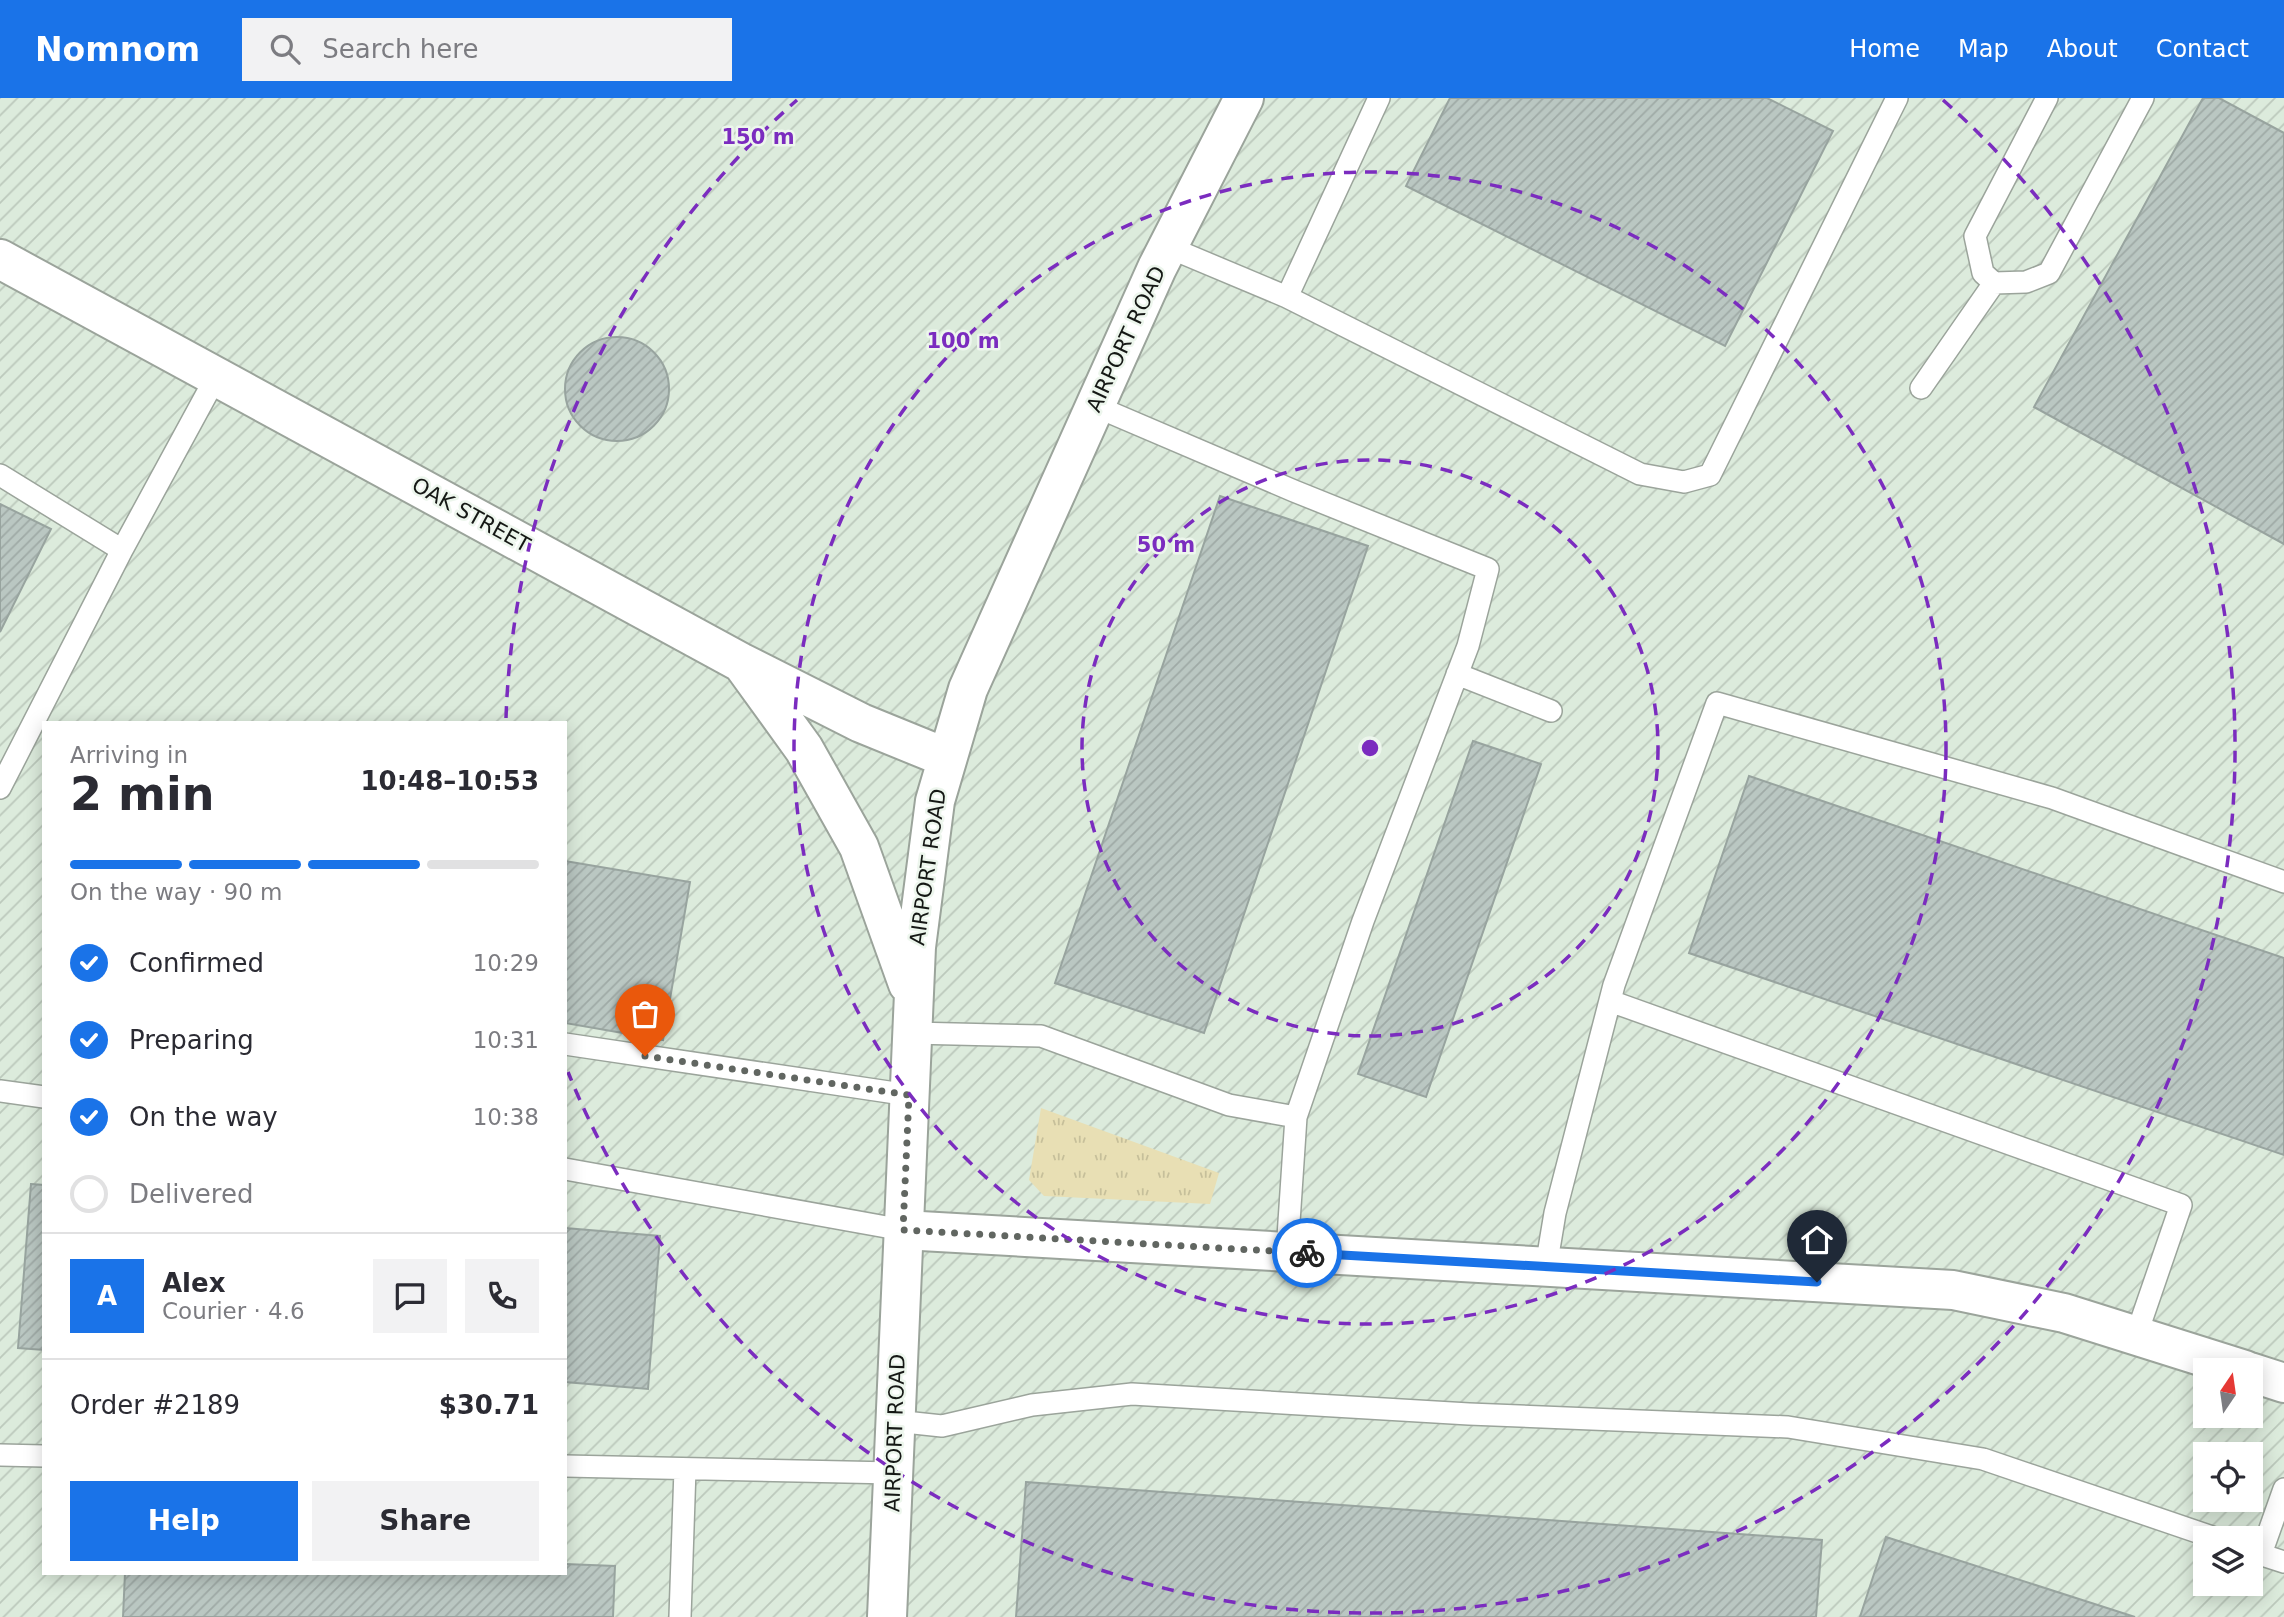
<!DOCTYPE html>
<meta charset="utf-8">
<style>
body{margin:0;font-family:"DejaVu Sans",sans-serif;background:#f2f2f3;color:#2b2b33;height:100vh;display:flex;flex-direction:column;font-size:26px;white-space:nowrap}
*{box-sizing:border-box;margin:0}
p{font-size:23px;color:#7c7c81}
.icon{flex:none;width:38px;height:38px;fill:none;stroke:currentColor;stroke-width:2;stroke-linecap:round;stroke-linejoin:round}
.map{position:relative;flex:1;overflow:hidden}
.details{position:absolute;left:42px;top:623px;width:525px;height:854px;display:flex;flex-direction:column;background:#fff;border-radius:0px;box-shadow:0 4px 18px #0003}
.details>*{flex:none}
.needle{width:46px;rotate:13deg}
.controls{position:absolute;left:2193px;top:1260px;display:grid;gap:14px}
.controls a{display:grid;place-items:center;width:70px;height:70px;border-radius:0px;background:#fff;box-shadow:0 4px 18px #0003;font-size:35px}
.pin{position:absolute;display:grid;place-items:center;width:60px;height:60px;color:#fff;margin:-72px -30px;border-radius:50% 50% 50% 0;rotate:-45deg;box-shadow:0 0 7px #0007}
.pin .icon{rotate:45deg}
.courier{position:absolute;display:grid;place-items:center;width:70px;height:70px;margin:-35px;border:5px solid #1a73e8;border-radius:50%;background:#fff;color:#222;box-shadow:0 2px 9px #0007}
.headline em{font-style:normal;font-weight:700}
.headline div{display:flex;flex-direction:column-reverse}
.headline{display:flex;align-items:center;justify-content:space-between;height:119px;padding:0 28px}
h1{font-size:46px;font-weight:700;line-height:52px}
.bar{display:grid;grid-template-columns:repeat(4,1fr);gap:10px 7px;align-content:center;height:84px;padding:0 28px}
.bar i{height:9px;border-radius:5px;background:#e1e1e2}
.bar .current{background:#1a73e8}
.bar p{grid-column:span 4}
.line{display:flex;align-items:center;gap:18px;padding:0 28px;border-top:2px solid #e1e1e2}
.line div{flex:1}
.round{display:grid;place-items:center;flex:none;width:74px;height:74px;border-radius:0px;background:#f2f2f3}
ol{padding:0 28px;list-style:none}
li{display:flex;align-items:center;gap:21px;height:77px}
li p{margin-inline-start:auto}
li .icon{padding:7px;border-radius:50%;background:#1a73e8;color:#fff;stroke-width:4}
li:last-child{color:#7c7c81}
li i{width:38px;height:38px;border:4px solid #e1e1e2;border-radius:50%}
.action{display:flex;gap:14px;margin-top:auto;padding:14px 28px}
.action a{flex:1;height:80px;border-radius:0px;background:#1a73e8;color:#fff;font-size:28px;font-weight:700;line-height:80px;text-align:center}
.action a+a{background:#f2f2f3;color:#2b2b33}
header{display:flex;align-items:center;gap:42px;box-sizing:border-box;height:98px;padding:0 35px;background:#1a73e8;color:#fff}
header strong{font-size:33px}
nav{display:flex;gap:38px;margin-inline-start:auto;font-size:24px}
.search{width:490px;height:63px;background:#f2f2f3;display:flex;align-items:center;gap:18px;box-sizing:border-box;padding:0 24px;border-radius:0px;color:#7c7c81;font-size:26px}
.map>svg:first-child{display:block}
.industrial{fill:url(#industrial-furrows);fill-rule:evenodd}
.park{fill:url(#park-tufts)}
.building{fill:url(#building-hatch);stroke:#98a49f;stroke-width:2}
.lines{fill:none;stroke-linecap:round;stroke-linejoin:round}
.service-casing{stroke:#9ba49b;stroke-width:24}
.minor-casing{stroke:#9ba49b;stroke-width:42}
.tertiary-casing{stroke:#9ba49b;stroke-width:42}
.service{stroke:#fff;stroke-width:21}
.minor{stroke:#fff;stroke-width:38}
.tertiary{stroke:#fff;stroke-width:38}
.done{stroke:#616661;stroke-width:7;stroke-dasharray:0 12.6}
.route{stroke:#1a73e8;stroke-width:9}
.ring{fill:none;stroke:#7b2cbf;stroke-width:3.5;stroke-dasharray:12 9}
.labels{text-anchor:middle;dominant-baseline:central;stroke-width:5;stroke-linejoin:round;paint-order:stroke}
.street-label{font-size:21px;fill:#151815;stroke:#edf6ed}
.centre{fill:#7b2cbf;stroke:#edf6ed;stroke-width:3.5}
.ring-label{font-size:21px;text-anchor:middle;font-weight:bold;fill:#7b2cbf;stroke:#edf6ed;stroke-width:5;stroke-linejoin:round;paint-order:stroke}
</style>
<header>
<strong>Nomnom</strong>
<div class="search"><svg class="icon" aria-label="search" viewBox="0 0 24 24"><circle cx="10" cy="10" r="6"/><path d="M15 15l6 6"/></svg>Search here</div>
<nav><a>Home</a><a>Map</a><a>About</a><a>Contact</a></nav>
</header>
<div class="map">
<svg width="2284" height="1519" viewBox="0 0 2284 1519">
<defs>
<pattern id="industrial-furrows" width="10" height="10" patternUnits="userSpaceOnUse" patternTransform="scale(1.75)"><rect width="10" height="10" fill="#dcebdc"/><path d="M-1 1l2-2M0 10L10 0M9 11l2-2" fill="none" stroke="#bcc9bc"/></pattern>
<pattern id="park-tufts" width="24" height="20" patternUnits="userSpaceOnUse" patternTransform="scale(1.75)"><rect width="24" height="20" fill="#e8dfb4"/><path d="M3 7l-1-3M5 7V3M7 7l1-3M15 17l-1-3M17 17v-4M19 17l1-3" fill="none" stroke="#c6bf9a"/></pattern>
<pattern id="building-hatch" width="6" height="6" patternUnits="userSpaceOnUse" patternTransform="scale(1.75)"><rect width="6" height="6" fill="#bac7c2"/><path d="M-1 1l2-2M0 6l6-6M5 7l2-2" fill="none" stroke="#9faaa6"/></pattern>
</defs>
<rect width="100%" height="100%" fill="#edf6ed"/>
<path class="industrial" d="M0,0H2284V1519H0ZM44,625H565V1475H44ZM2205,1272H2250V1318H2205ZM2205,1356H2250V1402H2205ZM2205,1440H2250V1486H2205Z"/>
<path class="park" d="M1041,1010L1219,1075L1210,1106L1044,1098L1029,1082Z"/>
<path class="building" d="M1450,0H1767L1833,33L1725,248L1406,88Z
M2203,0H2219L2284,35V446L2034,309Z
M565 291a52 52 0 1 1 104 0a52 52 0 1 1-104 0Z
M1220,398L1368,448L1204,935L1055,885Z
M0,406L51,431L0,534Z
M1473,643L1541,666L1426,999L1358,976Z
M1749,678L2284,860V1057L1689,855Z
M565,763L690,784L663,942L565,925Z
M31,1086L44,1087V1252L18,1250Z
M565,1130L660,1138L648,1291L565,1284Z
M1026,1384L1822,1442L1816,1519H1016Z
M1886,1439L2135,1519H1860Z
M565,1466L615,1468L613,1519H123L125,1475H565Z"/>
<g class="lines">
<g class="service-casing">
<path id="service" d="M2047,0L1975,138L1983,175L1994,185L2026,184L2049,175L2143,0
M1168,149L1287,199L1379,0
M1287,199L1640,376L1684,384L1710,377L1897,0
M1921,290L1994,185
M1095,308L1294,393L1488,471L1468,548L1363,823L1296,1019L1287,1154
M0,377L122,452L0,690
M122,452L216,279
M1457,576L1551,613
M1610,903L2181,1107L2136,1238
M912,935L1041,938L1229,1007L1296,1019
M565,946L909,997
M0,993L44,999
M565,1071L903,1132
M1546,1169L1555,1115L1614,887L1717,605L2052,700L2284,784
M895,1323L942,1328L1032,1307L1132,1296L1469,1316L1788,1329L1983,1361L2215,1440
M0,1357L44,1358
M565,1368L893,1375
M2250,1453L2284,1464
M2261,1456L2284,1391
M680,1519L685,1371"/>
</g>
<g class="minor-casing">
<path id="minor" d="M903,1132L1953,1192L2064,1215L2245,1272
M2250,1274L2284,1285"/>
</g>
<g class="tertiary-casing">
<path id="tertiary" d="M0,161L740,564L861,625L947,660
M744,568L804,651L859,749L908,886
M887,1519L916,849L935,703L968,591L1157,170L1244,0"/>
</g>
<use href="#service" class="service"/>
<use href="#minor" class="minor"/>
<use href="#tertiary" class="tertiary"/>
</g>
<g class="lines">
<path class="done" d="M645,958L909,997L903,1132L1307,1155"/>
<path class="route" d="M1307,1155L1817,1184"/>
</g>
<g class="ring">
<circle cx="1370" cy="650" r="288"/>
<circle cx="1370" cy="650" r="576"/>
<path d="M506 620A865 865 0 0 1 797 2M1943 2A865 865 0 1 1 568 974"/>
</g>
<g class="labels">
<g class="street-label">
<text transform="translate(1126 241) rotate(-65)">AIRPORT ROAD</text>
<text transform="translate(471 417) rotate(29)">OAK STREET</text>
<text transform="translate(928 769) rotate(-82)">AIRPORT ROAD</text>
<text transform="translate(895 1335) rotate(-88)">AIRPORT ROAD</text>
</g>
</g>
<circle cx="1370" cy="650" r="10" class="centre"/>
<g class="ring-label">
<text x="758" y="46">150 m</text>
<text x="963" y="250">100 m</text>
<text x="1166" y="454">50 m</text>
</g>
</svg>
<div class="controls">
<a><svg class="needle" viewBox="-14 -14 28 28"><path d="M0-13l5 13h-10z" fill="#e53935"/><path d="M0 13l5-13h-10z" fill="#7c7c81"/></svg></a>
<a><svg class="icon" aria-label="locate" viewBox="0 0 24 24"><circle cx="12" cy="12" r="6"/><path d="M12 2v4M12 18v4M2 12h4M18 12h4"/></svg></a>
<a><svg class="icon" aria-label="layers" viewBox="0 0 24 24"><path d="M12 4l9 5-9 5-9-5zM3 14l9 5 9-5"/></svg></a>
</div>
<div class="pin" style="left:645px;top:958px;background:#ea580c"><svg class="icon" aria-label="bag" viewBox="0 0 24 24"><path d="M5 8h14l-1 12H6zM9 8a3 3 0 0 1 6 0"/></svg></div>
<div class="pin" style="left:1817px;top:1184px;background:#1f2937"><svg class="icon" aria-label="home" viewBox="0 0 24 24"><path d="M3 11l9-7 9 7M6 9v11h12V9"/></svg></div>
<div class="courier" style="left:1307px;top:1155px"><svg class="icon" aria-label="bike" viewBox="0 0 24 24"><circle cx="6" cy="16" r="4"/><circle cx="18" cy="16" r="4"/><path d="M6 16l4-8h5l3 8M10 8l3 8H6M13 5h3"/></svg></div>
<section class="details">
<div class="headline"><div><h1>2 min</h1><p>Arriving in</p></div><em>10:48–10:53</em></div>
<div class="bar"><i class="current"></i><i class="current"></i><i class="current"></i><i></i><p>On the way · 90 m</p></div>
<ol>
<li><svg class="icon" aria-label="check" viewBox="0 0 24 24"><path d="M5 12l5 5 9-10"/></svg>Confirmed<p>10:29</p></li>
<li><svg class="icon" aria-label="check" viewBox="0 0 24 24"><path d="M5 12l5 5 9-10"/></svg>Preparing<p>10:31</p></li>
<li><svg class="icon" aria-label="check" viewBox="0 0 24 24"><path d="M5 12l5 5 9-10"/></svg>On the way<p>10:38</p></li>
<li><i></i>Delivered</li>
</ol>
<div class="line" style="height:126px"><b class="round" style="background:#1a73e8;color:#fff">A</b><div><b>Alex</b><p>Courier · 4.6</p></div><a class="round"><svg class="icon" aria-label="chat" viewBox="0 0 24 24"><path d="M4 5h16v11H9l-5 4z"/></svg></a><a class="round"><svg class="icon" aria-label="phone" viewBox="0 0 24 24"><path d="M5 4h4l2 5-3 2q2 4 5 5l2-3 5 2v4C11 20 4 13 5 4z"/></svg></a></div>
<div class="line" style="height:91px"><div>Order #2189</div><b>$30.71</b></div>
<div class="action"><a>Help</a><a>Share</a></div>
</section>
</div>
